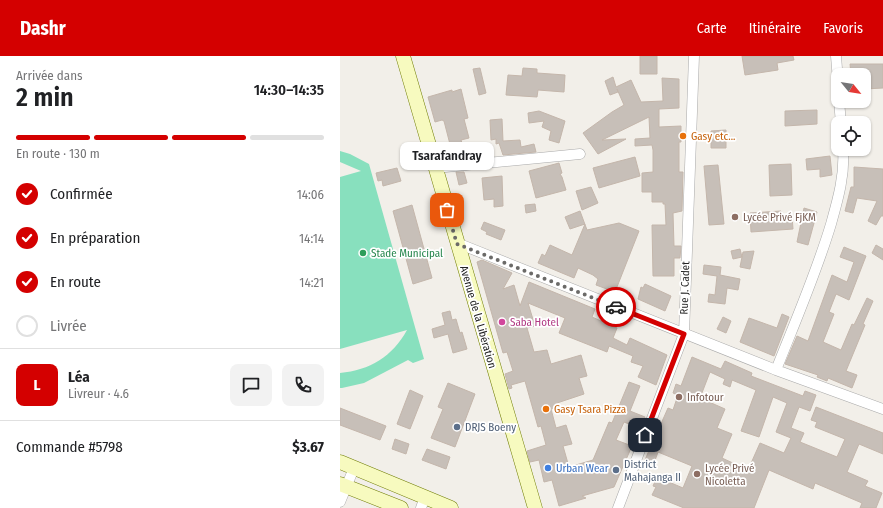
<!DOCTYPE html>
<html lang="fr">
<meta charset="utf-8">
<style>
body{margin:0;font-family:"Fira Sans Condensed",sans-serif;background:#f2f2f2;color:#202124;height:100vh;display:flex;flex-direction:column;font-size:15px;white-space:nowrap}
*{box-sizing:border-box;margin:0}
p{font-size:13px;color:#757577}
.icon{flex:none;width:22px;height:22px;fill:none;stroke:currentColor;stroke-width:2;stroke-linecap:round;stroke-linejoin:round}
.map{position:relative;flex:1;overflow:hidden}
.sheet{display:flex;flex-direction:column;background:#fff;width:340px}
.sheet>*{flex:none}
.needle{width:26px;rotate:120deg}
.controls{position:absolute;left:491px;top:12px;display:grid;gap:8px}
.controls a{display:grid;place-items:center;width:40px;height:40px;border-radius:8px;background:#fff;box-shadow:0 1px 3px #0004;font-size:20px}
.pin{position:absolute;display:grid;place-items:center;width:34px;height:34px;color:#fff;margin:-17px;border-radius:8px;box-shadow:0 2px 6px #0006}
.courier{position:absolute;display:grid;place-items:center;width:40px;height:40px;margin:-20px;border:3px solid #d40000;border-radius:50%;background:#fff;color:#222;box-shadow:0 1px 5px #0007}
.bubble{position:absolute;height:28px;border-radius:8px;background:#fff;box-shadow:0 1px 3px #0004;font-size:13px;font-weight:600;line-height:28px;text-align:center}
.head em{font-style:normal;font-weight:600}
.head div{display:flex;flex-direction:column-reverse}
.head{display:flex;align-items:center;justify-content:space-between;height:68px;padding:0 16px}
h1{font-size:26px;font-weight:600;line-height:30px}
.bar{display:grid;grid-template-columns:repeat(4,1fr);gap:6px 4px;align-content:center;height:48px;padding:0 16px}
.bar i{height:5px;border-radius:3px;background:#e0e0e0}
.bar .active{background:#d40000}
.bar p{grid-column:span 4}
.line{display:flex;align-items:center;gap:10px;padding:0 16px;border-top:1px solid #e0e0e0}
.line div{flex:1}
.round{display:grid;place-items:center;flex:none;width:42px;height:42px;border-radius:8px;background:#f2f2f2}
ol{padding:0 16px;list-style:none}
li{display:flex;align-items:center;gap:12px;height:44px}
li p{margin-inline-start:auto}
li .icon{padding:4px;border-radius:50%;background:#d40000;color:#fff;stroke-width:4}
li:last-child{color:#757577}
li i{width:22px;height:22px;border:2px solid #e0e0e0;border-radius:50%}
header{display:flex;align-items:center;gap:24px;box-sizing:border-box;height:56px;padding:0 20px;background:#d40000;color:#fff}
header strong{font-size:19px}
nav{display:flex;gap:22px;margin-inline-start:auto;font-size:14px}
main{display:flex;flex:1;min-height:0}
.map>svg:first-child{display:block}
.pitch{fill:#88e0be}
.building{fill:#c7bfb8;stroke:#c4b6ab;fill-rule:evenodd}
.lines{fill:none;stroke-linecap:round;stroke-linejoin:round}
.minor-casing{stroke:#a9a9a9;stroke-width:11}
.secondary-casing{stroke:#707d05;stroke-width:15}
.minor{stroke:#fff;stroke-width:10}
.secondary{stroke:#f7fabf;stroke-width:14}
.done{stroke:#6b6a68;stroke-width:4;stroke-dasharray:0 7.2}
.route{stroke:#d40000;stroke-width:5}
.food-dot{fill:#e8710a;stroke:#fff;stroke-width:1.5}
.education-dot{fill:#8d6e63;stroke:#fff;stroke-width:1.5}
.leisure-dot{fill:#2e9e5b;stroke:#fff;stroke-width:1.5}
.hotel-dot{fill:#d1479c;stroke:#fff;stroke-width:1.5}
.service-dot{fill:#5c6f8a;stroke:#fff;stroke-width:1.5}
.shop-dot{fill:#3f7fe0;stroke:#fff;stroke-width:1.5}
.labels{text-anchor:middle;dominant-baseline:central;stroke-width:3.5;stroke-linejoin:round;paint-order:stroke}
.food-label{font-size:11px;fill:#c56008;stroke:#fff;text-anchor:start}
.education-label{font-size:11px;fill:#785e54;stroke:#fff;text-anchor:start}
.leisure-label{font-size:11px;fill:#27864d;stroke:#fff;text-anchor:start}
.street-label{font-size:11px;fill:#222;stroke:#fff}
.hotel-label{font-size:11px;fill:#b23c85;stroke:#fff;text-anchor:start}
.service-label{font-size:11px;fill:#4e5e75;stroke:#fff;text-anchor:start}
.shop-label{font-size:11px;fill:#366cbe;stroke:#fff;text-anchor:start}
</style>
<header>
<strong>Dashr</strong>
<nav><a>Carte</a><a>Itinéraire</a><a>Favoris</a></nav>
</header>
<main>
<section class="sheet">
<div class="head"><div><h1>2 min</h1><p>Arrivée dans</p></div><em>14:30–14:35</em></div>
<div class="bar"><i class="active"></i><i class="active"></i><i class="active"></i><i></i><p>En route · 130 m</p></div>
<ol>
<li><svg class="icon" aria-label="check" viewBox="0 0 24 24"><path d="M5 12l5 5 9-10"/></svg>Confirmée<p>14:06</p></li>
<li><svg class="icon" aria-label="check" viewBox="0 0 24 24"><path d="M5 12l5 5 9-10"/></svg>En préparation<p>14:14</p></li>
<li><svg class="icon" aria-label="check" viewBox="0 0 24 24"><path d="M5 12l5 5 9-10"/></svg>En route<p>14:21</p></li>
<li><i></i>Livrée</li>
</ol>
<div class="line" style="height:72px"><b class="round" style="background:#d40000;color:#fff">L</b><div><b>Léa</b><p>Livreur · 4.6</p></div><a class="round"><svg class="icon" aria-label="chat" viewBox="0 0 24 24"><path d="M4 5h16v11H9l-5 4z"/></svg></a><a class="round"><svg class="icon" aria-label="phone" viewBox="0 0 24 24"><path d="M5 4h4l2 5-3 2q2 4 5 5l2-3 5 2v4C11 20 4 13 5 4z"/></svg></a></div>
<div class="line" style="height:52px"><div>Commande #5798</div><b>$3.67</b></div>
</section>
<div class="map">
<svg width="543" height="452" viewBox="0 0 543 452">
<rect width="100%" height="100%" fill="#f2efe9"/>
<path class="pitch" d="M0,95L10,98L29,108L84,303L73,307L68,304L24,327L2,332H0V317C30,314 52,301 67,274L0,293V121L21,115L0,106Z"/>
<path class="building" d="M300,0H317V18H300Z
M402,0H453L454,4L437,7L438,14L405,19Z
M510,8H543V32L525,33L524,18L511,19Z
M140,12L146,37L139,39L133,13Z
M183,12L197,13V17L225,19L224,36L198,34L197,41L166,39L168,19L182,20Z
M273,21L276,31L291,24L301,46L323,45L322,22L339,23V52L319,53V71L341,70V86H339V116H343L342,155L333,157L334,190H341L340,202H334V220H313L312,169H326L325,148H323V146H312V136H302V117L313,116V94L312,89L295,90V83L310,82L309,61L262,84L286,83L258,98L243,77L272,56L284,49L277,33L278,36L270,39L265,25Z
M121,33L128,62L124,63L129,82L121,84L125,97L113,100L104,65L102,64L95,66L88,41L112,34V36Z
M477,54V68L445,70V55Z
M199,55L225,65L219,87L209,84L211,75L202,71L204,65L189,67L188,57Z
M162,63L163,85L180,84L181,91L194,88L196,96L163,99L159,87L156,88V83L151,84L150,64Z
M386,74V92H371V75Z
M490,100L492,119L480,121V113L467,114L466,103Z
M295,101L300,120L259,132L253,112Z
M219,107L222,117L220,118L222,121L226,134L196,142L189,115Z
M451,108L452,139L430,140L429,109Z
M378,109L384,168L369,169L364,110Z
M514,111L543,113V160H541L536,169L528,165L537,145L517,142L513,157L505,155L511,131H514Z
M57,112L61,125L43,130L42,124L38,125L36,117Z
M116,116H124L127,127L119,129Z
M162,120L163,150L154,151V143L144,144L142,122Z
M251,131L258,147L242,154L236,135Z
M195,148L196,155L186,157L185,149Z
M72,149L92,222L73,228L53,155Z
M464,152L477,156L468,189L457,186Z
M240,155L247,174L279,167L299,175L275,236L256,229L258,223L253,219L238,212L234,222L198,207L202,198L205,200L210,189L232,199L245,168L230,173L225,161Z
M441,155V158L452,160L453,173L411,176L410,157Z
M144,166L165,174L161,184L146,178L147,176L141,173Z
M536,189L543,193V204L532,197Z
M504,191L526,200L509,244L496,238L489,256L494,258L483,286L501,294L512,268L514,269L527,242L533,245L523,268L525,269L506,315L517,319L512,332L488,322L487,325L477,321L478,319L445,308L457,280L468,285L492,219L507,226L514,206L500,201Z
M400,193L402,201L403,196L414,195L410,213L400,211L402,201L393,203L391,195Z
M142,204L172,217L163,233L174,229L180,250L189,226L255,253L252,261L277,272L273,282L287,289L290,282L327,299L316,329L298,321L303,310L291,306L293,300L269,290L267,296L219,277L225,262L188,247L195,270L187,272L194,296L207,294L211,308L241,299L247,320L239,322L244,338L217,347L218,351L211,353L216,372L226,369L232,388L223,390L229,411L253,404L269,366L272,367L289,326L300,330L290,355L305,361L301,373L284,366L276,384L292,390L274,431L242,440L246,442L219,450L212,424L204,426L199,404L190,406L187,395L206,389L201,370L198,371L185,325L171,329L172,332L169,333L165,318L173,315L167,296L163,297L137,206Z
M364,209L381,211L380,219L400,223L398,234L387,232L385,248L368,246L369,238L375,239L377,220L363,218Z
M305,228L331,240L325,255L298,243L301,231L303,232Z
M110,255L112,264L116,263L120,277L122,276L127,293L113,297L108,278L94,282L92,273L105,269L102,257Z
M442,258L449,261L434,300L400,286L409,262L437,272Z
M383,261L391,265L386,277L377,273Z
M352,301L381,313L385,305L412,317L411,320L463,340L465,335L476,339L470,355L459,351L451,372L464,377L460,386L497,401L505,383L475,371L477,366L471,364L476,351L543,377V398L519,388L507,416L528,425L525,430L542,437L536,452H520L522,447L475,427L473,433L429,414L414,452H344L312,439L316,431L313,430L317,421L343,432L352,410L318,396L313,410L304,406L328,352L333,354L338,339L333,337L336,328L341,330ZM370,316L385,323L383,328L390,331L392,324L416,334L401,375L419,381L433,341L447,347L436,376L451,382L444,397L420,387L408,414L382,402L392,378L377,372L385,353L360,342Z
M108,327L135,338L115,391L91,382L103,353L98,351Z
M70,334L83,340L70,373L57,368Z
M0,352L46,370L40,384L0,369Z
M55,383L69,388L66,398L52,393Z
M87,393L110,401L106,413L82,404Z"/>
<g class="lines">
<g class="minor-casing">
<path id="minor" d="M496,0L498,25
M499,45L501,67
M95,112L240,98
M117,187L436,314L543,353
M436,314C455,266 476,218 491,168C498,143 505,119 503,93
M0,446L14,412
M81,452L85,441
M278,452L344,278L354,0"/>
</g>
<g class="secondary-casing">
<path id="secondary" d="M63,0L195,452
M0,406L111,452
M0,428L61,452"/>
</g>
<use href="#minor" class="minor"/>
<use href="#secondary" class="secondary"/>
</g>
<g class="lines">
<path class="done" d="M107,154L117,188L276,251"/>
<path class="route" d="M276,251L344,278L305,379"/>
</g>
<g class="food-dot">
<circle cx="343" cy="80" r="4"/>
<circle cx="206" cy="353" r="4"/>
</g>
<g class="education-dot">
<circle cx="395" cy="161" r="4"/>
<circle cx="339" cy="341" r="4"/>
<circle cx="357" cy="418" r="4"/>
</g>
<circle class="leisure-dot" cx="23" cy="197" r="4"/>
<circle class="hotel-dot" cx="162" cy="266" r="4"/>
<g class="service-dot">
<circle cx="117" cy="371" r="4"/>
<circle cx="276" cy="414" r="4"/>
</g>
<circle class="shop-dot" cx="208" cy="412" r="4"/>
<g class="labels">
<g class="food-label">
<text x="351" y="80">Gasy etc...</text>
<text x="214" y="353">Gasy Tsara Pizza</text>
</g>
<g class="education-label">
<text x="403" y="161">Lycée Privé FjKM</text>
<text x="347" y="341">Infotour</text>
<text x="365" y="412">Lycée Privé<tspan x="365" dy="13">Nicoletta</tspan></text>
</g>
<g class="leisure-label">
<text x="31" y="197">Stade Municipal</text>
</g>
<g class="street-label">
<text transform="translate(345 232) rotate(-88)">Rue J. Cadet</text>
<text transform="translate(138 261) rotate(74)">Avenue de la Libération</text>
</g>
<g class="hotel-label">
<text x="170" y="266">Saba Hotel</text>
</g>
<g class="service-label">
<text x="125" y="371">DRJS Boeny</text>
<text x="284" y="408">District<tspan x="284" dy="13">Mahajanga II</tspan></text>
</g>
<g class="shop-label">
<text x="216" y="412">Urban Wear</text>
</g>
</g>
</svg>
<div class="controls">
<a><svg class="needle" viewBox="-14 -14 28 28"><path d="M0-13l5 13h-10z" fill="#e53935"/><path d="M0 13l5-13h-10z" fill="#757577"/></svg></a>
<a><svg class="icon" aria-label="locate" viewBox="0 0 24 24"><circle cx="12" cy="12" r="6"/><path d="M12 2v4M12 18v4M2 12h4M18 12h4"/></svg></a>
</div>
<div class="pin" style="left:107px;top:154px;background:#ea580c"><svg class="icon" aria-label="bag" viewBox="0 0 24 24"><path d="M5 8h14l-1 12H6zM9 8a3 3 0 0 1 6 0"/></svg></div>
<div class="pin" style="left:305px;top:379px;background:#1f2937"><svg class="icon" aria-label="home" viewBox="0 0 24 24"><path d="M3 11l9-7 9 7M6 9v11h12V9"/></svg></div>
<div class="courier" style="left:276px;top:251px"><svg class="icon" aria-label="car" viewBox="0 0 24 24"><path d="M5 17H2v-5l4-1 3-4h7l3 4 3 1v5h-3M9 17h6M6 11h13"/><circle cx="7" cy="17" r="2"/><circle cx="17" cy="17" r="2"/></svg></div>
<div class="bubble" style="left:60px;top:86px;width:94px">Tsarafandray</div>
</div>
</main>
